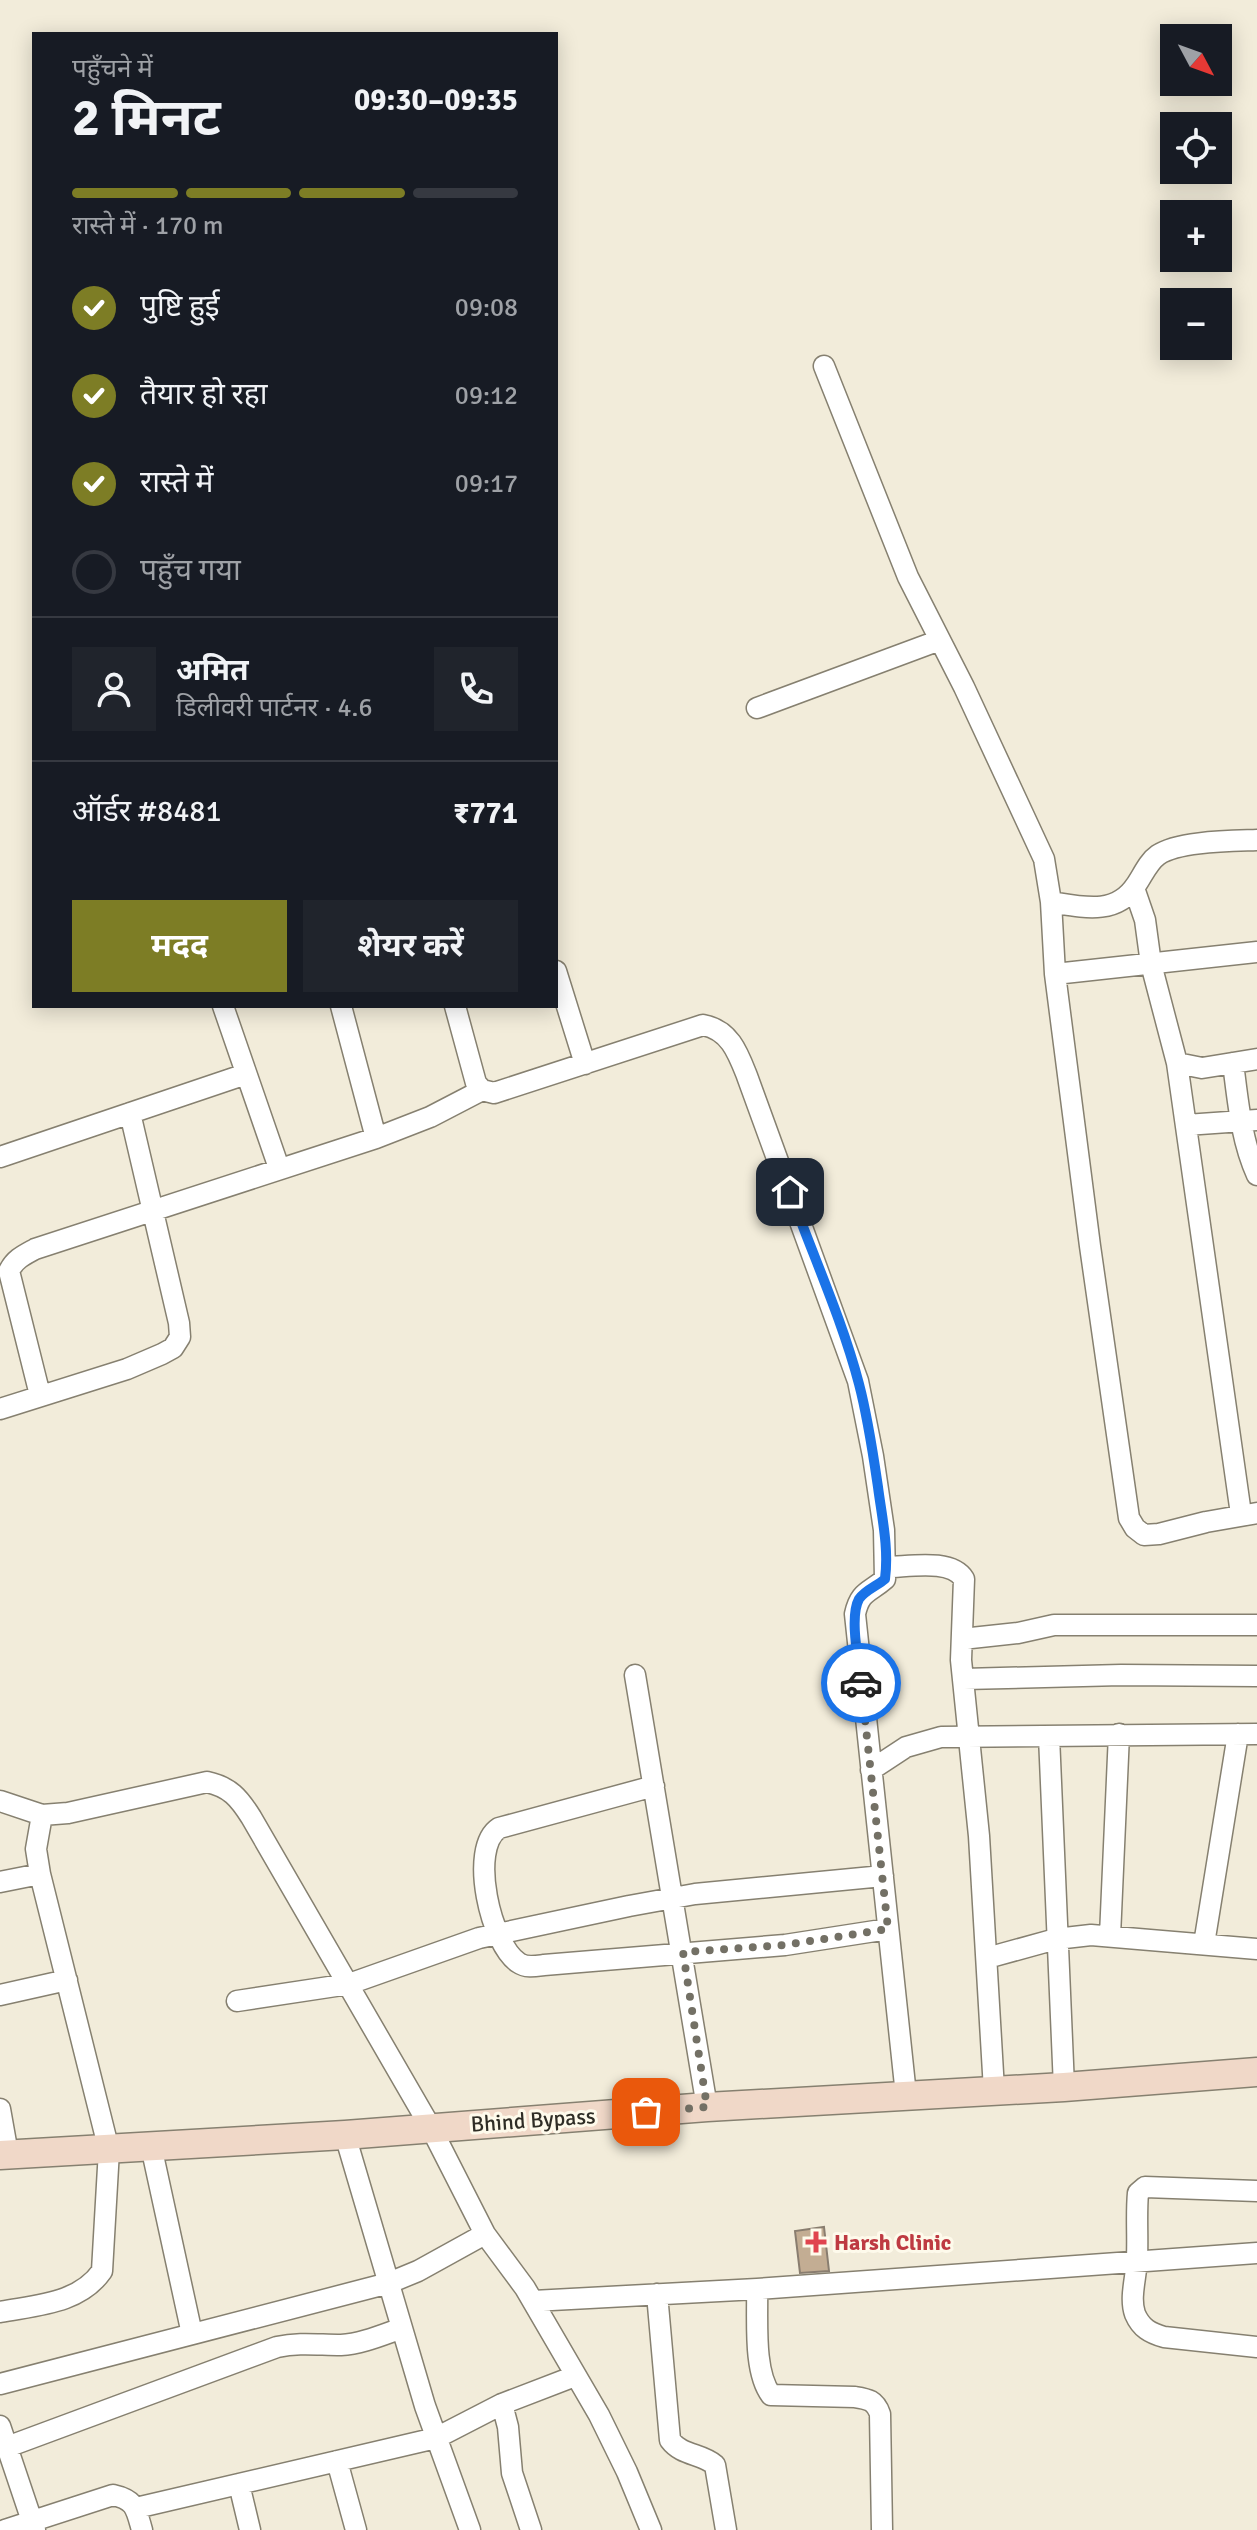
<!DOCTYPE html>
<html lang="hi">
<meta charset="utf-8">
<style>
body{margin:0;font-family:Signika,"Noto Sans Devanagari",sans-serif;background:#20242c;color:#f1f3f6;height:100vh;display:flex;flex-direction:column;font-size:30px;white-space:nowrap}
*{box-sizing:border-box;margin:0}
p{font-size:26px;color:#9ea1a6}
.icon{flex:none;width:44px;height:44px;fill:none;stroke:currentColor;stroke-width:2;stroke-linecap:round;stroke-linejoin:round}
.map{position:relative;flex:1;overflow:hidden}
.side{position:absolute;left:32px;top:32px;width:526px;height:976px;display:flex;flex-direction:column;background:#171b24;border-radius:0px;box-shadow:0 4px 20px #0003}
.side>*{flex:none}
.needle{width:52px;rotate:131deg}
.controls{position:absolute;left:1160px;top:24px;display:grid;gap:16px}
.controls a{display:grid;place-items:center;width:72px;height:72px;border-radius:0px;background:#171b24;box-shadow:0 4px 20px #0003;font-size:40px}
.pin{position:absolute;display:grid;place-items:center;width:68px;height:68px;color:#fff;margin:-34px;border-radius:16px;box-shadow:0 4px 12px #0006}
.courier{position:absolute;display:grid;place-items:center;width:80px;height:80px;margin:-40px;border:6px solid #1a73e8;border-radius:50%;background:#fff;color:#222;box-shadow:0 2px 10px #0007}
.overview em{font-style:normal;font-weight:700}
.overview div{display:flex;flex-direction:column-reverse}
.overview{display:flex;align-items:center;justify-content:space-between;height:136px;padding:0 40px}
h1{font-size:52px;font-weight:700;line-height:60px}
.bar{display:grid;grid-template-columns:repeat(4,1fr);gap:12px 8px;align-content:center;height:96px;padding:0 40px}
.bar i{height:10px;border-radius:6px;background:#363941}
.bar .current{background:#7d7d25}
.bar p{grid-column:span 4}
.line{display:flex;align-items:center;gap:20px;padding:0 40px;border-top:2px solid #363941}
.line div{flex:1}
.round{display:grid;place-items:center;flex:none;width:84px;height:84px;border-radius:0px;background:#20242c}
ol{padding:0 40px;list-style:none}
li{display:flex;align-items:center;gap:24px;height:88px}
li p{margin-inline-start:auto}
li .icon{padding:8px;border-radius:50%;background:#7d7d25;color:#fff;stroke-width:4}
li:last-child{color:#9ea1a6}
li i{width:44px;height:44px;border:4px solid #363941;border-radius:50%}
.primary-button{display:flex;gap:16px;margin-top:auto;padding:16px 40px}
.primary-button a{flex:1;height:92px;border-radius:0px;background:#7d7d25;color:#fff;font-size:32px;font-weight:700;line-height:92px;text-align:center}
.primary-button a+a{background:#20242c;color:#f1f3f6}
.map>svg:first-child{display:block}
.building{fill:#c3ad93;stroke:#897d6f;stroke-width:2}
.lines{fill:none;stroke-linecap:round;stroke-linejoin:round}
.street-casing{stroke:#868070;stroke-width:23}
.secondary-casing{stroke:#868070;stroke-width:31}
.street{stroke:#fff;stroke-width:20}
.secondary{stroke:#f0d8c8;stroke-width:28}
.done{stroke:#737065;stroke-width:8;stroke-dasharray:0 14.4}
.route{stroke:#1a73e8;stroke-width:10}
.health-dot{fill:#e0444e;stroke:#fefaeb;stroke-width:3}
.labels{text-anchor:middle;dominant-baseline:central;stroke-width:6;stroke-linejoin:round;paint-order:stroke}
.street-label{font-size:22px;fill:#2f2d26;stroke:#fefaeb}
.health-label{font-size:22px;font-weight:bold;fill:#be3a42;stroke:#fefaeb;text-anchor:start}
</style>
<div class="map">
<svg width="1257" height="2530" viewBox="0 0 1257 2530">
<rect width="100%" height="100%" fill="#f2ecda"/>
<path class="building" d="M824,2227L829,2271L800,2273L795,2231Z"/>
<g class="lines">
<g class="street-casing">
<path id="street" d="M824,366L908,577L964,687L1044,859L1051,902L1055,974L1090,1246L1129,1518L1135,1528L1144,1535L1159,1534L1206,1522L1257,1513
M757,708L940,640
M1134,888L1145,920L1151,964L1177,1063L1241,1514
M1051,902C1082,907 1116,916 1136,885C1143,875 1148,862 1158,855C1178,841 1232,841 1257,840
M556,971L585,1064
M1055,974L1257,952
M223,1006L279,1168
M341,1006L376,1138
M455,1006L476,1083L482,1090L494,1093L703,1025C730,1030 738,1053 747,1076L858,1381L873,1456L884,1530L885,1579C869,1593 860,1591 855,1614L906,2095
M1177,1063L1202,1068L1257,1059
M1233,1063C1238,1101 1241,1140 1257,1175
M1186,1125L1257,1120
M0,1157L246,1074
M40,1395L9,1271C15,1259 24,1255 35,1249L376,1138L430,1117L482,1090
M0,1409L127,1369L162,1354L173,1348L180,1337L179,1323L130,1113
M886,1567C908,1567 951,1558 964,1579L961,1660L979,1836L994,2090
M962,1639L1018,1633L1054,1625H1257
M635,1675L707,2107
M964,1679L1121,1675L1257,1676
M1049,1736L1064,2087
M871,1770L906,1747L941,1737L1257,1734
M654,1786L499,1828C468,1848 491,1946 519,1963C526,1968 536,1966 544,1965L785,1945L888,1929
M0,1801L42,1815L68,1813L207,1782C230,1787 239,1798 251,1817L431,2128L485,2234L525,2288L599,2415L627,2472L651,2530
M0,1882L40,1874L36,1849L42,1815
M1110,1936L1119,1734
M1204,1944L1238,1734
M987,1958L1056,1939L1091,1935L1257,1949
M0,1995L67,1980
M237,2001L349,1984L479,1938L629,1906L695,1894L883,1876
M0,2109L8,2154
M345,2135L425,2406L470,2530
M151,2146L192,2334
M1257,2191L1145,2187L1138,2193C1136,2214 1138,2236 1137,2257C1137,2275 1129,2297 1135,2314C1141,2328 1150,2333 1164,2337L1257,2347
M757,2289C758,2319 753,2371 771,2395L855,2397C868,2399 875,2400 880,2414L882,2530
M657,2294L670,2440C682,2456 701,2453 715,2465L726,2530
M533,2301L757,2289L1257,2253
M0,2312C36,2305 79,2304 102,2271L109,2150L40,1874
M0,2384L389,2283L418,2271L485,2234
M502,2404L508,2427L512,2473L531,2530
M0,2426L35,2530
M7,2447L277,2347C300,2342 318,2345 341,2345C361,2344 382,2335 402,2328
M337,2461L356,2530
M239,2484L250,2530
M136,2508L436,2438L502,2404L575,2376
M5,2530L113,2495C136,2500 136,2509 142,2530"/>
</g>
<g class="secondary-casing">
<path id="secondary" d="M0,2155L345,2135L707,2107L1064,2087L1257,2072"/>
</g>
<use href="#street" class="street"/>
<use href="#secondary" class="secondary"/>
</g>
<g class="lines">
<path class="done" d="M646,2112L707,2107L683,1952L785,1945L888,1929L861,1683"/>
<path class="route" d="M790,1192C813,1256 842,1319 859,1384C868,1418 873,1453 878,1487C882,1518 889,1548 885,1579C877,1586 865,1590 859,1599C849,1617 859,1663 861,1683"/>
</g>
<path class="health-dot" d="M812 2230h8v8h8v8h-8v8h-8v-8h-8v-8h8z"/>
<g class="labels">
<g class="street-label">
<text transform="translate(533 2120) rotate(-4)">Bhind Bypass</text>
</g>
<g class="health-label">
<text x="834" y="2242">Harsh Clinic</text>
</g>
</g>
</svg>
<div class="controls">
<a><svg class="needle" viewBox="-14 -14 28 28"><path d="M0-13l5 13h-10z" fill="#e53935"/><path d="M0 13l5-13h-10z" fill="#9ea1a6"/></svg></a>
<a><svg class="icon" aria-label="locate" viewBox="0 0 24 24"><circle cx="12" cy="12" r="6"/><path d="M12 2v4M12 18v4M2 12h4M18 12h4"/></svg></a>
<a>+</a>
<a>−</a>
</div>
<div class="pin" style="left:646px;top:2112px;background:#ea580c"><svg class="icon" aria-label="bag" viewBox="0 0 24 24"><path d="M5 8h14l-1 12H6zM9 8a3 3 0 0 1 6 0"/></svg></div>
<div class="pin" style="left:790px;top:1192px;background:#1f2937"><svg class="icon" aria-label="home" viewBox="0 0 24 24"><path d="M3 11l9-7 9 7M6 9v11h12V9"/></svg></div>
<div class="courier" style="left:861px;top:1683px"><svg class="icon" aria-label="car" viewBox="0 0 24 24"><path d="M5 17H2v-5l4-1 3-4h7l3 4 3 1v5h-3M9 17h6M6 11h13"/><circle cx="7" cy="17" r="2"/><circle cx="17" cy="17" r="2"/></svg></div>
<section class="side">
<div class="overview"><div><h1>2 मिनट</h1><p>पहुँचने में</p></div><em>09:30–09:35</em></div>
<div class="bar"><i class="current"></i><i class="current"></i><i class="current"></i><i></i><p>रास्ते में · 170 m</p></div>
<ol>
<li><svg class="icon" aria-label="check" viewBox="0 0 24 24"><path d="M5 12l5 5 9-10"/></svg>पुष्टि हुई<p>09:08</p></li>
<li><svg class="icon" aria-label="check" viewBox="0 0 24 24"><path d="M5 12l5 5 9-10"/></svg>तैयार हो रहा<p>09:12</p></li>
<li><svg class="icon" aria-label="check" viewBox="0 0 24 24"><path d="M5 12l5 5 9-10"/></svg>रास्ते में<p>09:17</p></li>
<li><i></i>पहुँच गया</li>
</ol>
<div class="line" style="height:144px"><a class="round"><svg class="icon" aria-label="person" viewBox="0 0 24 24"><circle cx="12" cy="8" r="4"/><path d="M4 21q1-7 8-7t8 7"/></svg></a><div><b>अमित</b><p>डिलीवरी पार्टनर · 4.6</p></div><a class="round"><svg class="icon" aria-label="phone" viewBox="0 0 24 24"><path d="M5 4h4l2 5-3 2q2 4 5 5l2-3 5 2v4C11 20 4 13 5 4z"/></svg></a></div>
<div class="line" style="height:104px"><div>ऑर्डर #8481</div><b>₹771</b></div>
<div class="primary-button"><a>मदद</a><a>शेयर करें</a></div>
</section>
</div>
